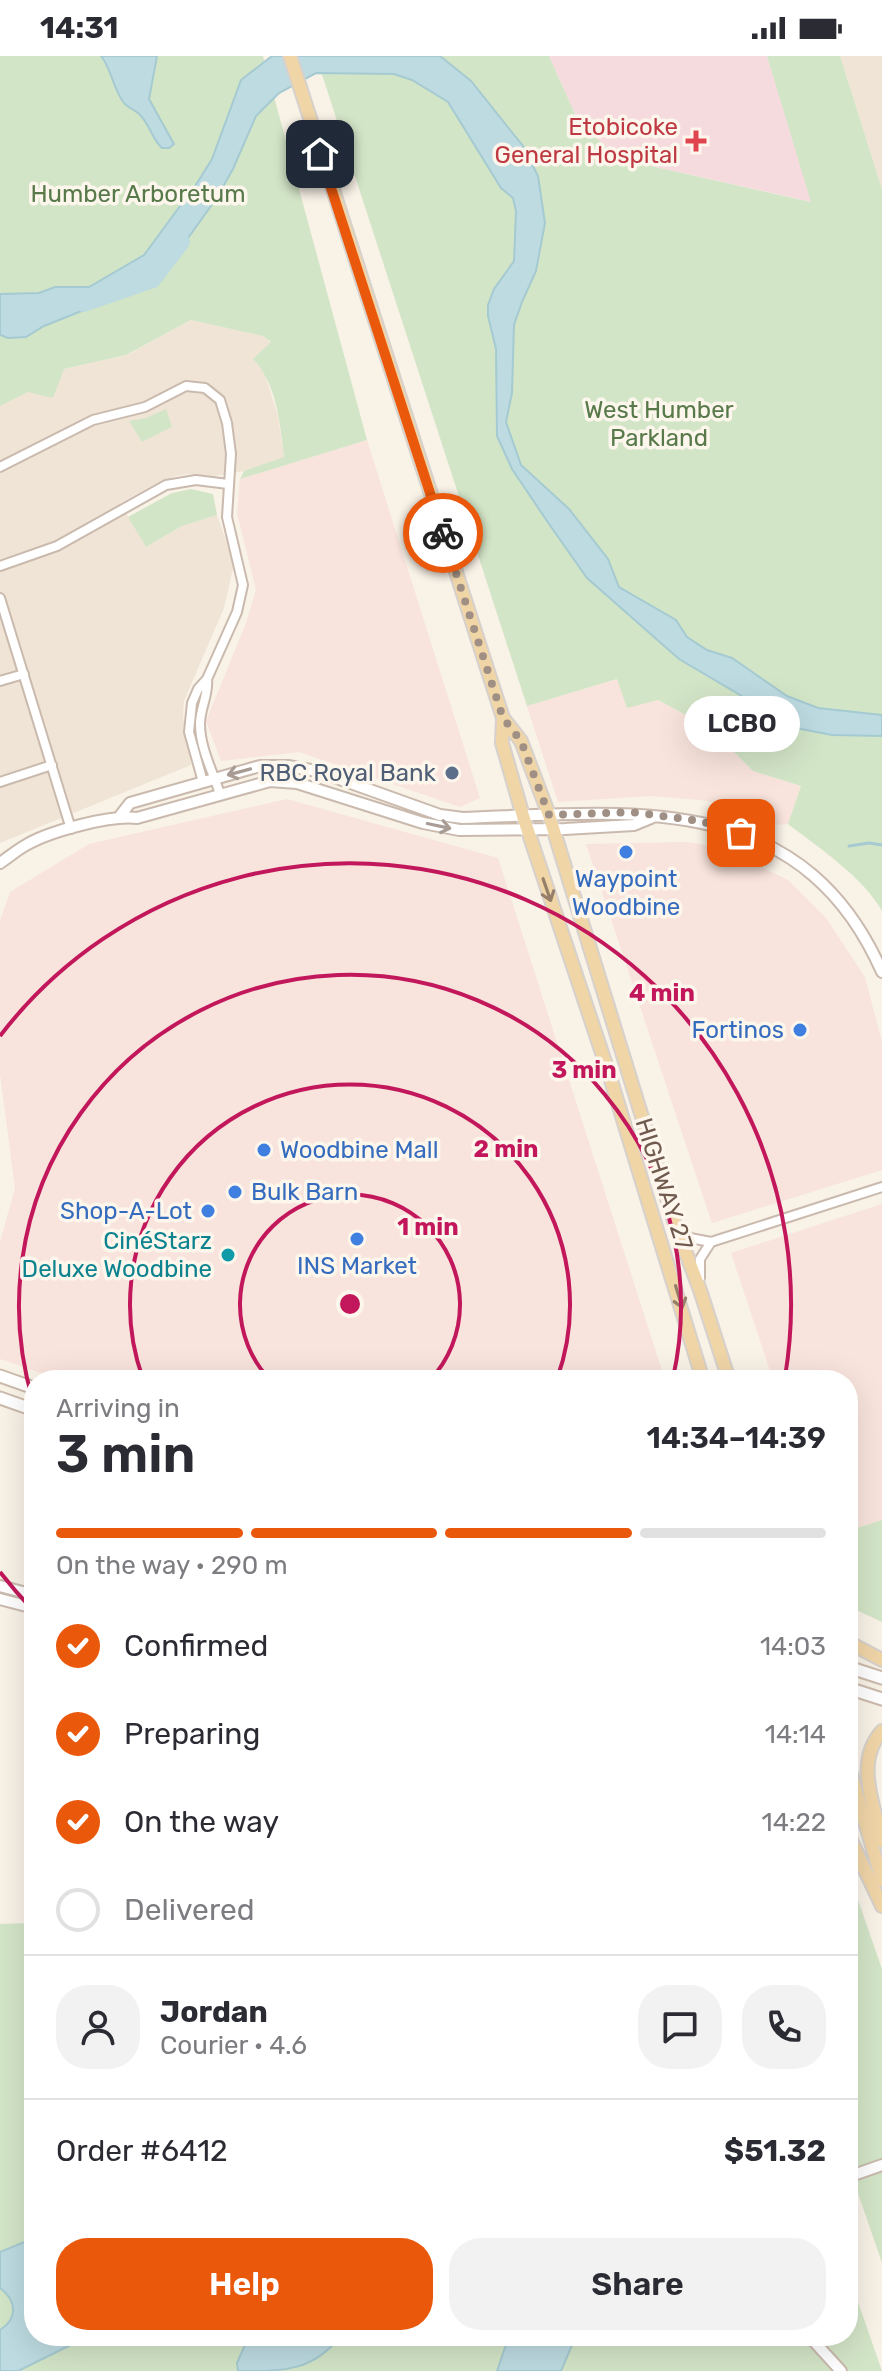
<!DOCTYPE html>
<meta charset="utf-8">
<style>
body{margin:0;font-family:Rubik,sans-serif;background:#f2f2f3;color:#2b2b33;height:100vh;display:flex;flex-direction:column;font-size:30px;white-space:nowrap}
*{box-sizing:border-box;margin:0}
p{font-size:26px;color:#7c7c81}
.icon{flex:none;width:44px;height:44px;fill:none;stroke:currentColor;stroke-width:2;stroke-linecap:round;stroke-linejoin:round}
.map{position:relative;flex:1;overflow:hidden}
.panel{position:absolute;left:24px;top:1314px;width:834px;height:976px;display:flex;flex-direction:column;background:#fff;border-radius:32px;box-shadow:0 8px 32px #0002}
.panel>*{flex:none}
.pin{position:absolute;display:grid;place-items:center;width:68px;height:68px;color:#fff;margin:-34px;border-radius:16px;box-shadow:0 4px 12px #0006}
.courier{position:absolute;display:grid;place-items:center;width:80px;height:80px;margin:-40px;border:6px solid #ea580c;border-radius:50%;background:#fff;color:#222;box-shadow:0 2px 10px #0007}
.bubble{position:absolute;height:56px;border-radius:28px;background:#fff;box-shadow:0 8px 32px #0002;font-size:26px;font-weight:600;line-height:56px;text-align:center}
.overview em{font-style:normal;font-weight:600}
.overview div{display:flex;flex-direction:column-reverse}
.overview{display:flex;align-items:center;justify-content:space-between;height:136px;padding:0 32px}
h1{font-size:52px;font-weight:600;line-height:60px}
.bar{display:grid;grid-template-columns:repeat(4,1fr);gap:12px 8px;align-content:center;height:96px;padding:0 32px}
.bar i{height:10px;border-radius:6px;background:#e1e1e2}
.bar .on{background:#ea580c}
.bar p{grid-column:span 4}
.line{display:flex;align-items:center;gap:20px;padding:0 32px;border-top:2px solid #e1e1e2}
.line div{flex:1}
.round{display:grid;place-items:center;flex:none;width:84px;height:84px;border-radius:32px;background:#f2f2f3}
ol{padding:0 32px;list-style:none}
li{display:flex;align-items:center;gap:24px;height:88px}
li p{margin-inline-start:auto}
li .icon{padding:8px;border-radius:50%;background:#ea580c;color:#fff;stroke-width:4}
li:last-child{color:#7c7c81}
li i{width:44px;height:44px;border:4px solid #e1e1e2;border-radius:50%}
.action{display:flex;gap:16px;margin-top:auto;padding:16px 32px}
.action a{flex:1;height:92px;border-radius:32px;background:#ea580c;color:#fff;font-size:32px;font-weight:600;line-height:92px;text-align:center}
.action a+a{background:#f2f2f3;color:#2b2b33}
.status{display:flex;justify-content:space-between;align-items:center;height:56px;padding:0 40px;background:#fff;direction:ltr}
.status svg{height:22px;fill:currentColor}
.map>svg:first-child{display:block}
.residential{fill:#f0e4d6}
.commercial{fill:#f8e4dc}
.medical{fill:#f6dbde}
.green{fill:#d3e5c7}
.water{fill:#bddbe1;stroke:#a5cad1;stroke-width:2}
.lines{fill:none;stroke-linecap:round;stroke-linejoin:round}
.stream{stroke:#a5cad1;stroke-width:3}
.river{stroke:#bddbe1;stroke-width:16}
.minor-casing{stroke:#cabaae;stroke-width:12}
.tertiary-casing{stroke:#cabaae;stroke-width:14}
.secondary-casing{stroke:#ccbbac;stroke-width:15}
.primary-casing{stroke:#d7d1cd;stroke-width:16}
.minor{stroke:#fff;stroke-width:8}
.tertiary{stroke:#fff;stroke-width:10}
.secondary{stroke:#fff;stroke-width:11}
.primary{stroke:#f0d5a7;stroke-width:12}
.oneway{stroke:#a99c95}
.oneway2{stroke:#967f69}
.done{stroke:#a08f84;stroke-width:8;stroke-dasharray:0 14.4}
.route{stroke:#ea580c;stroke-width:10}
.ring{fill:none;stroke:#c2185b;stroke-width:4}
.health-dot{fill:#e0444e;stroke:#fdf6ec;stroke-width:3}
.service-dot{fill:#5c6f8a;stroke:#fdf6ec;stroke-width:3}
.shop-dot{fill:#3f7fe0;stroke:#fdf6ec;stroke-width:3}
.culture-dot{fill:#0f9aa8;stroke:#fdf6ec;stroke-width:3}
.labels{text-anchor:middle;dominant-baseline:central;stroke-width:7;stroke-linejoin:round;paint-order:stroke}
.health-label{font-size:24px;fill:#be3a42;stroke:#fdf6ec;text-anchor:end}
.park-label{font-size:24px;fill:#587a4b;stroke:#fdf6ec}
.service-label{font-size:24px;fill:#4e5e75;stroke:#fdf6ec;text-anchor:end}
.shop-label{font-size:24px;fill:#366cbe;stroke:#fdf6ec}
.street-label{font-size:24px;fill:#705a4e;stroke:#fdf6ec}
.culture-label{font-size:24px;fill:#0d838f;stroke:#fdf6ec;text-anchor:end}
.centre{fill:#c2185b;stroke:#fdf6ec;stroke-width:4}
.ring-label{font-size:24px;text-anchor:middle;font-weight:bold;fill:#c2185b;stroke:#fdf6ec;stroke-width:7;stroke-linejoin:round;paint-order:stroke}
</style>
<div class="status"><b>14:31</b><svg viewBox="0 0 49 12"><path d="M0 12V9h3v3zM5 12V6h3v6zM10 12V3h3v9zM15 12V0h3v12zM26 1h20v11H26zM47 4h2v5h-2z"/></svg></div>
<div class="map">
<svg width="882" height="2315" viewBox="0 0 882 2315">
<rect width="100%" height="100%" fill="#f9f2e7"/>
<path class="residential" d="M840,0H882V133Z
M191,264L263,280L271,287L253,303L264,315L278,360L284,402L244,415L214,420L189,418L176,420L162,424L120,447L146,491L182,470L217,459L234,508L224,552L184,645L183,660L191,709L0,787V350L28,336L64,313L127,299Z"/>
<path class="commercial" d="M367,384L480,742L460,751L299,696L221,705L206,665L246,567L256,534L237,457L240,423Z
M618,623L710,672L753,715L801,730L788,768L774,769L716,747L700,744L651,740L558,746L527,650Z
M287,743L498,802L665,1324H62L0,1303V1186L15,1132L0,1018V865L10,836L89,788Z
M686,786L719,791L788,824L826,862L865,921L882,986V1114L712,1167L586,788Z
M882,1148V1464L848,1475V1324H773L731,1197Z"/>
<path class="medical" d="M549,0H767L812,146L620,103L579,67Z"/>
<path class="green" d="M0,0H263L367,384L240,423L244,415L284,401C280,368 277,328 253,303L271,286L263,280L191,264L126,299L64,313L53,342L28,336L0,350Z
M316,0H549L579,67L620,103L811,146L767,0H840L882,133V855C863,821 818,791 788,768L801,730L753,715L710,672L658,644L627,652L617,623L527,650Z
M166,353L172,371L142,386L129,365L146,362Z
M191,433L213,438L217,459L182,470L146,491L128,461L172,437Z
M882,1464V1566L850,1551L848,1475Z
M848,1815L882,1913V2207L848,2108Z
M29,1867L34,1966V2280H848V2217L882,2315H0V1868Z"/>
<path class="water" d="M101,0H157L149,43L174,88L169,92H162C152,83 150,69 140,59C136,54 128,52 124,47C113,33 112,14 101,0Z
M272,0H440L471,25L523,90L538,120L545,167L536,215L522,246L514,269L512,337L506,366L521,409L569,453L608,503L619,531L676,564L687,581L707,594L732,602L787,640L818,652L882,659V680L832,679L796,672L679,603L587,522L549,468L512,413L497,380L496,293L488,260V249L494,233L514,205L516,155L513,142L501,132L448,46L412,24L394,18L316,17L279,37L256,60L233,113L216,143L178,196L127,235L104,242L89,252L44,270L26,281L8,282L0,279V238L39,237L55,231H89L144,199L197,127L212,103L241,24Z
M34,2182V2280H89L18,2315H0V2274C19,2262 16,2244 0,2232V2196Z
M249,2280H341C312,2315 287,2315 238,2315L237,2307Z
M509,2280H576L561,2315H497Z"/>
<g class="lines">
<path class="stream" d="M849,790L869,787L882,789"/>
<path class="river" d="M84,248L153,224L182,186"/>
<g class="minor-casing">
<path id="minor" d="M0,411L93,364L145,351L186,330L205,332L220,344L227,367L231,398L227,461L243,529L237,556L207,623L198,633L192,647L189,676L203,726
M0,510L57,490L166,429L196,424L228,428
M0,542L71,773
M207,623C209,638 200,652 200,668C200,692 213,716 220,738
M0,625L24,618
M0,726L52,709
M677,1170L690,1182L711,1186L882,1131
M700,1222V1203L711,1186"/>
</g>
<g class="tertiary-casing">
<path id="tertiary" d="M120,760L130,747L260,710H288L317,715L440,759L463,762C631,756 801,732 882,916
M0,807C9,801 17,794 26,789C50,775 110,759 137,762L270,725L297,727L423,767L459,774L565,773L634,769L651,762
M0,1530L34,1539
M0,1543L34,1552
M848,2121L882,2109
M809,2280L841,2315"/>
</g>
<g class="secondary-casing">
<path id="secondary" d="M0,1320L34,1332
M0,1342L34,1354
M848,1611L882,1622
M848,1632L882,1643"/>
</g>
<g class="primary-casing">
<path id="primary" d="M290,0L503,662L521,685L549,759L675,1168L700,1234L729,1324
M503,662L502,687L523,760L609,1018L703,1324
M848,1586L882,1604
M882,1675C854,1706 874,1749 882,1785
M848,1708L882,1824
M848,1778L882,1850"/>
</g>
<use href="#minor" class="minor"/>
<use href="#tertiary" class="tertiary"/>
<use href="#secondary" class="secondary"/>
<use href="#primary" class="primary"/>
</g>
<defs><path id="oneway-shaft" d="M-6 0H5M1.5-3L5.5 0L1.5 3" fill="none" stroke-width="1.6" stroke-linecap="round" stroke-linejoin="round" transform="scale(2)"/></defs>
<g class="oneway">
<use href="#oneway-shaft" transform="translate(239 716) rotate(165)"/>
<use href="#oneway-shaft" transform="translate(439 770) rotate(12)"/>
</g>
<g class="oneway2">
<use href="#oneway-shaft" transform="translate(547 834) rotate(71)"/>
<use href="#oneway-shaft" transform="translate(679 1241) rotate(73)"/>
</g>
<g class="lines">
<path class="done" d="M443,477L503,662L521,685L549,759L632,756L700,765L741,777"/>
<path class="route" d="M320,98L443,477"/>
</g>
<g class="ring">
<path d="M270 1324A110 110 0 1 1 430 1324"/>
<path d="M143 1323A220 220 0 1 1 557 1323"/>
<path d="M33 1345A331 331 0 1 1 673 1322"/>
<path d="M33 1554A441 441 0 0 1 0 1516M0 980A441 441 0 0 1 785 1321"/>
</g>
<path class="health-dot" d="M692 73h8v8h8v8h-8v8h-8v-8h-8v-8h8z"/>
<circle class="service-dot" cx="452" cy="717" r="8"/>
<g class="shop-dot">
<circle cx="626" cy="796" r="8"/>
<circle cx="800" cy="974" r="8"/>
<circle cx="264" cy="1094" r="8"/>
<circle cx="235" cy="1136" r="8"/>
<circle cx="208" cy="1155" r="8"/>
<circle cx="357" cy="1183" r="8"/>
</g>
<circle class="culture-dot" cx="228" cy="1199" r="8"/>
<g class="labels">
<g class="health-label">
<text x="678" y="71">Etobicoke<tspan x="678" dy="28">General Hospital</tspan></text>
</g>
<g class="park-label">
<text x="138" y="138">Humber Arboretum</text>
<text x="659" y="354">West Humber<tspan x="659" dy="28">Parkland</tspan></text>
</g>
<g class="service-label">
<text x="436" y="717">RBC Royal Bank</text>
</g>
<g class="shop-label">
<text x="626" y="823">Waypoint<tspan x="626" dy="28">Woodbine</tspan></text>
<text x="784" y="974" text-anchor="end">Fortinos</text>
<text x="280" y="1094" text-anchor="start">Woodbine Mall</text>
<text x="251" y="1136" text-anchor="start">Bulk Barn</text>
<text x="192" y="1155" text-anchor="end">Shop-A-Lot</text>
<text x="357" y="1210">INS Market</text>
</g>
<g class="street-label">
<text transform="translate(664 1128) rotate(72)">HIGHWAY 27</text>
</g>
<g class="culture-label">
<text x="212" y="1185">CinéStarz<tspan x="212" dy="28">Deluxe Woodbine</tspan></text>
</g>
</g>
<circle cx="350" cy="1248" r="12" class="centre"/>
<g class="ring-label">
<text x="662" y="945">4 min</text>
<text x="584" y="1022">3 min</text>
<text x="506" y="1101">2 min</text>
<text x="428" y="1179">1 min</text>
</g>
</svg>
<div class="pin" style="left:741px;top:777px;background:#ea580c"><svg class="icon" aria-label="bag" viewBox="0 0 24 24"><path d="M5 8h14l-1 12H6zM9 8a3 3 0 0 1 6 0"/></svg></div>
<div class="pin" style="left:320px;top:98px;background:#1f2937"><svg class="icon" aria-label="home" viewBox="0 0 24 24"><path d="M3 11l9-7 9 7M6 9v11h12V9"/></svg></div>
<div class="courier" style="left:443px;top:477px"><svg class="icon" aria-label="bike" viewBox="0 0 24 24"><circle cx="6" cy="16" r="4"/><circle cx="18" cy="16" r="4"/><path d="M6 16l4-8h5l3 8M10 8l3 8H6M13 5h3"/></svg></div>
<div class="bubble" style="left:684px;top:640px;width:116px">LCBO</div>
<section class="panel">
<div class="overview"><div><h1>3 min</h1><p>Arriving in</p></div><em>14:34–14:39</em></div>
<div class="bar"><i class="on"></i><i class="on"></i><i class="on"></i><i></i><p>On the way · 290 m</p></div>
<ol>
<li><svg class="icon" aria-label="check" viewBox="0 0 24 24"><path d="M5 12l5 5 9-10"/></svg>Confirmed<p>14:03</p></li>
<li><svg class="icon" aria-label="check" viewBox="0 0 24 24"><path d="M5 12l5 5 9-10"/></svg>Preparing<p>14:14</p></li>
<li><svg class="icon" aria-label="check" viewBox="0 0 24 24"><path d="M5 12l5 5 9-10"/></svg>On the way<p>14:22</p></li>
<li><i></i>Delivered</li>
</ol>
<div class="line" style="height:144px"><a class="round"><svg class="icon" aria-label="person" viewBox="0 0 24 24"><circle cx="12" cy="8" r="4"/><path d="M4 21q1-7 8-7t8 7"/></svg></a><div><b>Jordan</b><p>Courier · 4.6</p></div><a class="round"><svg class="icon" aria-label="chat" viewBox="0 0 24 24"><path d="M4 5h16v11H9l-5 4z"/></svg></a><a class="round"><svg class="icon" aria-label="phone" viewBox="0 0 24 24"><path d="M5 4h4l2 5-3 2q2 4 5 5l2-3 5 2v4C11 20 4 13 5 4z"/></svg></a></div>
<div class="line" style="height:104px"><div>Order #6412</div><b>$51.32</b></div>
<div class="action"><a>Help</a><a>Share</a></div>
</section>
</div>
